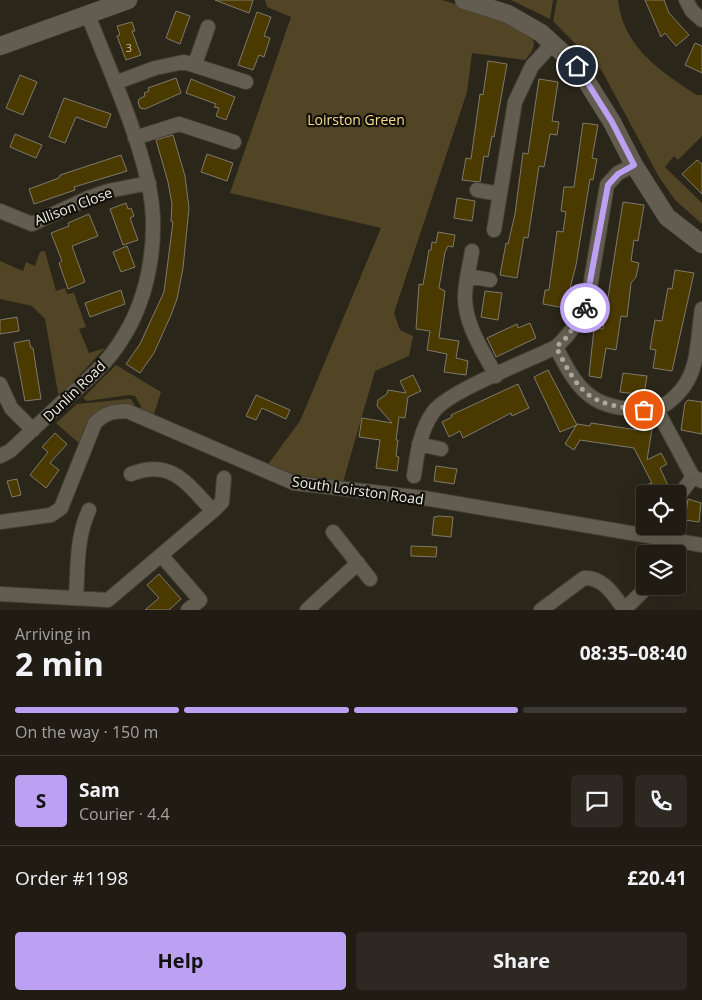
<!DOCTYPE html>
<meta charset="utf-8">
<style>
body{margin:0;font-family:"Open Sans",sans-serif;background:#2d2922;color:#f1f3f6;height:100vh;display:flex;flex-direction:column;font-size:19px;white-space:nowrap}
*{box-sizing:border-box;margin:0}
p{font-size:16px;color:#a2a1a0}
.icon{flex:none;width:28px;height:28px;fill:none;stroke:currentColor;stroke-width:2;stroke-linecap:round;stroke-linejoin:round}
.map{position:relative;height:610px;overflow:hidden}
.side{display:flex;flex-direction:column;background:#201c14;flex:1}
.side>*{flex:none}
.fabs{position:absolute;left:636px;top:485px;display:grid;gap:10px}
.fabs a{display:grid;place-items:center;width:50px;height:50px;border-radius:5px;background:#201c14;box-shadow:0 5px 20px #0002,0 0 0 1px #3d3a34;font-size:25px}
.pin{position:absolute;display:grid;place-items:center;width:42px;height:42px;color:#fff;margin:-21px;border:2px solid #fff;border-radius:50%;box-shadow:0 1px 5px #0007}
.courier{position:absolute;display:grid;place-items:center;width:50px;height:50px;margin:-25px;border:4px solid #bca0f2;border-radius:50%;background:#fff;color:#222;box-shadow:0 1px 6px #0007}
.summary em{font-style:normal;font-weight:700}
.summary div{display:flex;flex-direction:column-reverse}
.summary{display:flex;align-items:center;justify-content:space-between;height:85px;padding:0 15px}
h1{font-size:32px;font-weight:700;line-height:38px}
.bar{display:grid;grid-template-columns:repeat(4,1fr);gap:8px 5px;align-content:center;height:60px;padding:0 15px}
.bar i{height:6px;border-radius:4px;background:#3d3a34}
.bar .selected{background:#bca0f2}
.bar p{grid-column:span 4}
.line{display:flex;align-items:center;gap:12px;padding:0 15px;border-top:1px solid #3d3a34}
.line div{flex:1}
.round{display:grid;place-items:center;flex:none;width:52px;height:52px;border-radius:5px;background:#2d2922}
.action{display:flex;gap:10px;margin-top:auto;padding:10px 15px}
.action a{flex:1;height:58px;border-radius:5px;background:#bca0f2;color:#111;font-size:20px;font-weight:700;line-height:58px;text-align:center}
.action a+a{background:#2d2922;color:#f1f3f6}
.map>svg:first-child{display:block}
.green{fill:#514525}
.building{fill:#4b3a00;stroke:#7e796b}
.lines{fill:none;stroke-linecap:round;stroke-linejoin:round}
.minor-casing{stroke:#444036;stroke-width:16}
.tertiary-casing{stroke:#444036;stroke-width:19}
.minor{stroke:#625d50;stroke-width:14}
.tertiary{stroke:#625d50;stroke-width:18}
.done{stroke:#aba79e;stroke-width:5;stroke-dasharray:0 9}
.route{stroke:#bca0f2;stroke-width:6}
.labels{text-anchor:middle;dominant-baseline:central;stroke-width:4.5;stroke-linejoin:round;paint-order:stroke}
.number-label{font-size:11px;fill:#c7c0ac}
.park-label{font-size:14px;fill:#f7da8b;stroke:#12100a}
.street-label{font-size:14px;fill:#f0ede5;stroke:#12100a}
</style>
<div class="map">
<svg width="702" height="610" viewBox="0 0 702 610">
<rect width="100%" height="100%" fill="#2b261a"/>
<path class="green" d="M265,0H442L499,17L532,37C537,47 531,53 525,60L472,53L467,92L394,313L400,330L413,336L409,356L375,371L341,489L263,471L300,421L381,228L230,193L291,17L267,7Z
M511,0H553L550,19Z
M557,0H618C623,47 661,72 697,95H702V136L678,160L674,156L665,167L702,203V224L675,200L659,177L602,71L553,21Z
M45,251L56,291L65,288L67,294L74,293L86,327L79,329L89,353L105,348L61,395L58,393L45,319L32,306L0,299V261L23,271L26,262L35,266L40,252Z
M116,365L161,392L153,417L139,415L141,406L135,396L129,395L87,401L83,398Z
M128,399H131L137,409L120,407L81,445L56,423L77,404Z"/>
<path class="building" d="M215,0H253L249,13Z
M645,0H664L669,13L689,35L676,46L665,33L661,37Z
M176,11L190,16L180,44L166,38Z
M257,12L271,17L264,36L270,38L264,57L259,55L253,70L238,65Z
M132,22L135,31H132L141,55L126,60L117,36L120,35L117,26Z
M695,43L702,46V73L685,65Z
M488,61L507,64L494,137L492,136L488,157L484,156L480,182L462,180L466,158L471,159L480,94L483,95Z
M20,75L37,82L23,115L6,108Z
M176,78L181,93L145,109L140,108L138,102L139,99L145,96L144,93L149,91L148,88Z
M191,79L235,97L226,120L216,116L219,108L214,107L216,104L186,93Z
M539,79L558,82L552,121L559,122L557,135L550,134L544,167L539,166L528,238L524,237L517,278L500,275L506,243L508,244L515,214L523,153L528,154Z
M64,98L111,114L106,128L76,117L65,143L49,137Z
M583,123L598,125L592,158L597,159L593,180L590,179L576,265L565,308L543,304L545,290H549L557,231L563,232L566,212L561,211L564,187H574Z
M15,134L42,145L36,158L10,147Z
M173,135L185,176L189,208L183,268L177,299L171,315L154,353L140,373L126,364L140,344L164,292L173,222L171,221L172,204L168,182L156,140Z
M207,154L233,163L227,181L201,172Z
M121,155L127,171L74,187L75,190L34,204L29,189L59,178L60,175Z
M697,160L702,164V194L682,174Z
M457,198L475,201L472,221L454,218Z
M623,202L644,205L638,241L634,240L631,261L639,263L636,277L631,283L627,317L621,316L616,350L606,348L601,378L589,376L594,328L603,329Z
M126,203L128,209L131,208L134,216L130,218L138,240L123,245L110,209Z
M89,214L98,236L72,246L85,282L68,289L59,263L62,261L51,233L69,226L68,223Z
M438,232L455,235L453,247L448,246L445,252L439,288L445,291L439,338L459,341L456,358L468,361L466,375L444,372L447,354L427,350L430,331L416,329L419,284L423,285L429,250H431L432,242L436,243Z
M127,246L135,267L121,272L113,252Z
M675,270L694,273L672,371L653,368L656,350L650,349L655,320L662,321L667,293L668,288L672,289Z
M121,290L125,304L90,317L85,303Z
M485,291L502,293L498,320L481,317Z
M17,317L19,331L0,334V320Z
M530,323L536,338L496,357L487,338L517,324L518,328Z
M29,340L31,348H33L41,399L25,401L14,343Z
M548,370L577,425L560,432L534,377Z
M623,373L647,376L644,395L620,392Z
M413,375L421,391L408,397L405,418L399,417L396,440H398L396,456L399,457L397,471L376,468L380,440L359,437L362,418L392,423L377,406L378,400L387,394L388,390L406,393L400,381Z
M518,384L529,408L512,416L511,413L463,438L460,431L449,437L442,422L452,417L451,415Z
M256,395L290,410L286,419L262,408L256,420L246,416Z
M688,400L702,402V434L681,430L685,403Z
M591,423L637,430V426L652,429L647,460L661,453L667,464L660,468L670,490L663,494H651L646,485L652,483L634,448L580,440L574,450L565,444L577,424L590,426Z
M55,433L67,444L50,463L59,470L46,488L30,475L48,452L42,447Z
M436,466L457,469L454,484L434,481Z
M17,479L21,495L12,497L7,481Z
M688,499L701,503L699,522L685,520Z
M439,516L453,517L451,537L432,535L434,517Z
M411,546L437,547L436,557L411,556Z
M159,574L181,599L169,610H145L159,598L147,585Z"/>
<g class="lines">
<g class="minor-casing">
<path id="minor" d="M686,0L692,11L702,20
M195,64L208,27
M115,83L155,68L184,62L246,82
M135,138L179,124L234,142
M477,190L500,194
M0,211L32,224L88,198L108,191L149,183
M494,230L515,102L532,66L553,43
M472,251C470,265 465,282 465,297C465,325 483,351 496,376
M468,276L490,280
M556,347C582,400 597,410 657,410C701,384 695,354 702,309
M0,384L11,408L33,430
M657,410L693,477L702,481
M419,444L441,449
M0,456L10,451C26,436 43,420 59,405C82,384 106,366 122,339C150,296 160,232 148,182C135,125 109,69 88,15
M131,474C172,458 187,484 213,511
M414,476C417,453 420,430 434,411C451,390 528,361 556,347C571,333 582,319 588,299L607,185L618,173L634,165
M680,494L693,477
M0,522L51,515L61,508L95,423C105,413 113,411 127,411L294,483L424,498L702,545
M333,532L370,579
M664,554V552
M161,555L200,600L188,610
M0,594L108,600L213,511L222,502L224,478
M76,598C78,568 76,538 89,510
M625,609L648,586
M307,610L358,563
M541,610L584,578C604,577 614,596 625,610"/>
</g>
<g class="tertiary-casing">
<path id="tertiary" d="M464,0L508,14L541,33L577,66L612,122L634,165L667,217L702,244
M0,46L128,0"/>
</g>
<use href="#minor" class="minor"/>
<use href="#tertiary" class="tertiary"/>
</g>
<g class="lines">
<path class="done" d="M585,308L568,336L556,347C581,396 588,404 644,410"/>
<path class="route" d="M577,66L612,122L634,165L618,174L608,185L585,308"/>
</g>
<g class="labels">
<g class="number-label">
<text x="129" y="47">3</text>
</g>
<g class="park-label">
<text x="356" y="119">Loirston Green</text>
</g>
<g class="street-label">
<text transform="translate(73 206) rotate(-21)">Allison Close</text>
<text transform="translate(74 391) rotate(-44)">Dunlin Road</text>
<text transform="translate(358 490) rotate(8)">South Loirston Road</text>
</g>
</g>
</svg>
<div class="fabs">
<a><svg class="icon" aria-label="locate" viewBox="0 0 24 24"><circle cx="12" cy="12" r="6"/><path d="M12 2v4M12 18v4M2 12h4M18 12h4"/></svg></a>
<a><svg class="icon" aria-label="layers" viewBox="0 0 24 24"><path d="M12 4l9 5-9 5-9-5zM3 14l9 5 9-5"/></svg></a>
</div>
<div class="pin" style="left:644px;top:410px;background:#ea580c"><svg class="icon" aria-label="bag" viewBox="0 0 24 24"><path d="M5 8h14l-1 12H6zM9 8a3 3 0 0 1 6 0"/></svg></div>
<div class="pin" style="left:577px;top:66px;background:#1f2937"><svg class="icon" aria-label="home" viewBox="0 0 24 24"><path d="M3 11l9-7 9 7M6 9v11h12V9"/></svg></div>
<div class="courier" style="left:585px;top:308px"><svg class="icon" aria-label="bike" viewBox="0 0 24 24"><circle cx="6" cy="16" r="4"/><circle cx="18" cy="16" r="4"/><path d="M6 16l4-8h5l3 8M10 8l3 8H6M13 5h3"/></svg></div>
</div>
<section class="side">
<div class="summary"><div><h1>2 min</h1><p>Arriving in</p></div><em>08:35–08:40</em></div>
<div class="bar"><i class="selected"></i><i class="selected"></i><i class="selected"></i><i></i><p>On the way · 150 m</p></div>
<div class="line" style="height:90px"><b class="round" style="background:#bca0f2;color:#111">S</b><div><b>Sam</b><p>Courier · 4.4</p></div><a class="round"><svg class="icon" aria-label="chat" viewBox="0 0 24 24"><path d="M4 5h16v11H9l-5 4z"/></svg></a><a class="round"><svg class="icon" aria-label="phone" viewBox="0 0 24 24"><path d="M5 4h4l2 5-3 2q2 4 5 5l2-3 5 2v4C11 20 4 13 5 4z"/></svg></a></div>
<div class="line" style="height:65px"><div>Order #1198</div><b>£20.41</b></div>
<div class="action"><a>Help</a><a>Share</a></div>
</section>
